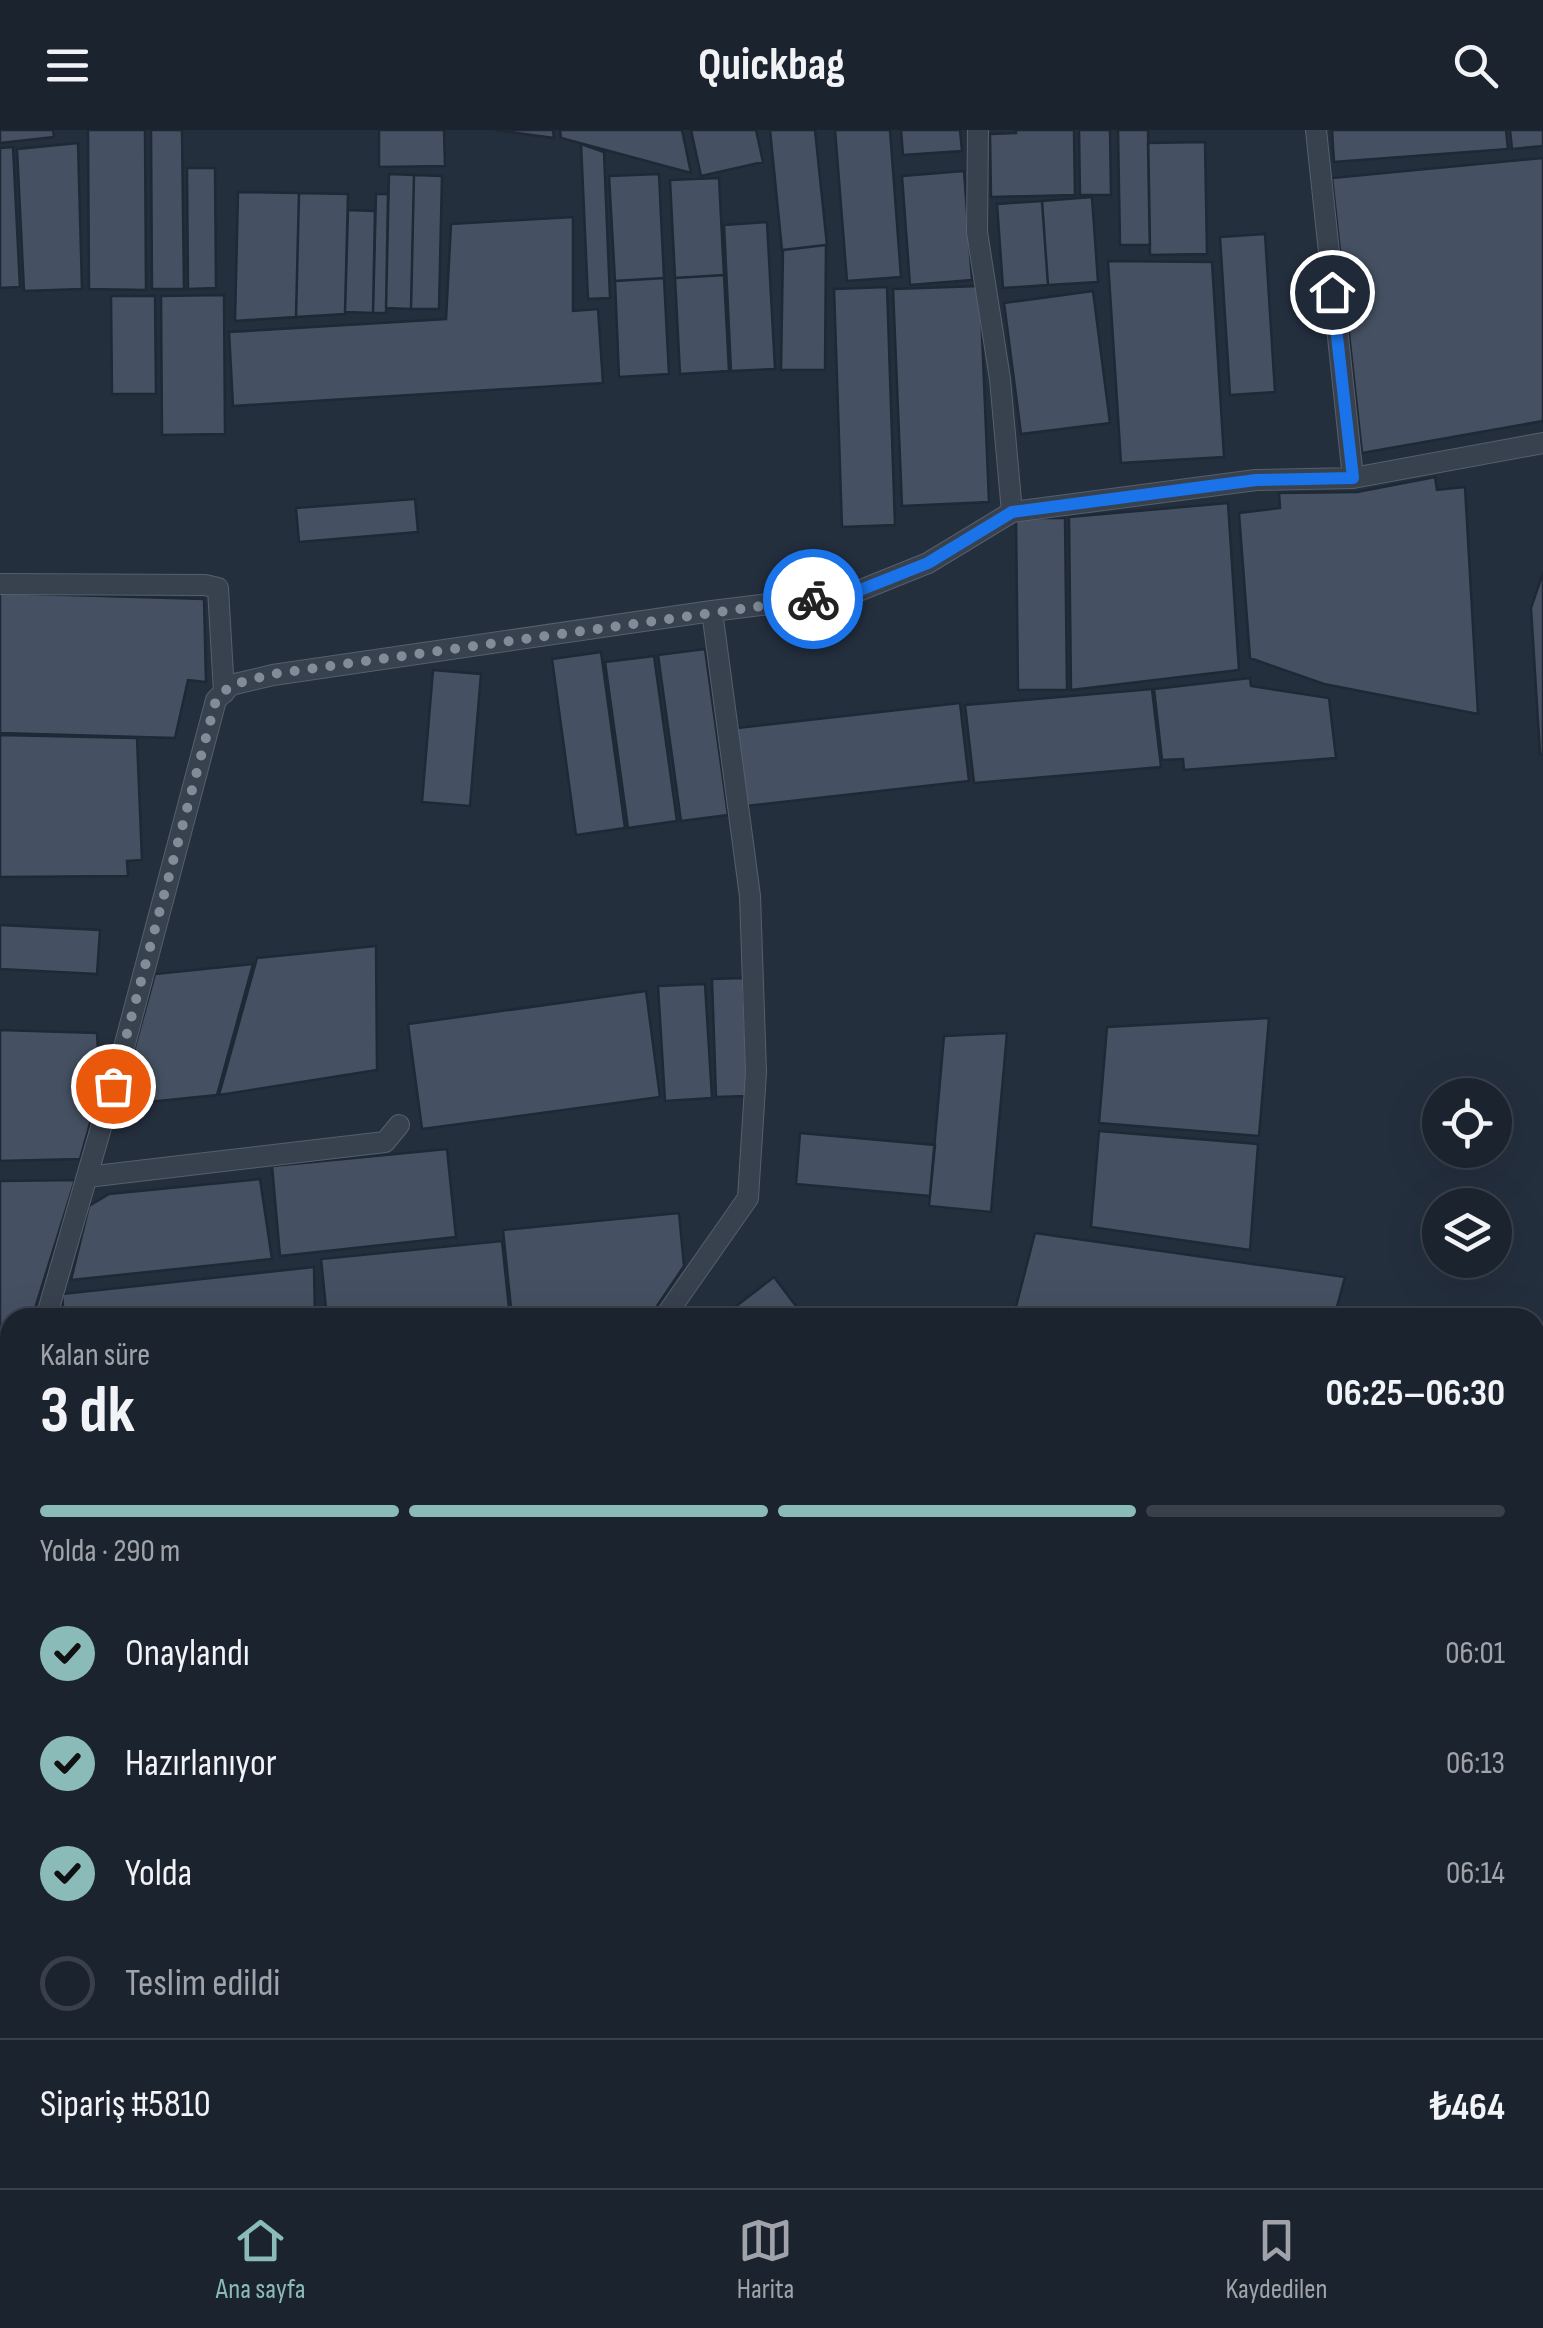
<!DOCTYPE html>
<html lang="tr">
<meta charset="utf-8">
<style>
body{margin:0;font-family:"Sofia Sans Condensed",sans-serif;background:#242b36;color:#f1f3f6;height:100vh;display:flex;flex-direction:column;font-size:38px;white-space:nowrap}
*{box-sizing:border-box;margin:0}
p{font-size:32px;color:#a0a4aa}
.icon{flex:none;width:55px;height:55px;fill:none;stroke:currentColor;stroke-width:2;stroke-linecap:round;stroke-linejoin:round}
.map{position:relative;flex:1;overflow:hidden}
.sheet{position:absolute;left:0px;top:1178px;width:1545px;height:882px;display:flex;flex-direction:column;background:#1b232e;border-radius:30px 30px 0 0;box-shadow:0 10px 40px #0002,0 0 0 2px #39404a}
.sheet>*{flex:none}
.buttons{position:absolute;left:1422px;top:948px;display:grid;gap:20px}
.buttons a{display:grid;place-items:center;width:90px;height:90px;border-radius:50%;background:#1b232e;box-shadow:0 10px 40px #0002,0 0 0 2px #39404a;font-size:50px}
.pin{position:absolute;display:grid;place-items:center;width:85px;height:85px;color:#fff;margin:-42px;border:5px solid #fff;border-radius:50%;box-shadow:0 2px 10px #0007}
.courier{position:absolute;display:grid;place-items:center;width:100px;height:100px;margin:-50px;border:8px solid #1a73e8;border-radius:50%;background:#fff;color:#222;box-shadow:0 2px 12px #0007}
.headline em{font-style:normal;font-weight:700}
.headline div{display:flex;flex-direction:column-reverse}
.headline{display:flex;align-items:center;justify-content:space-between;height:170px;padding:0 40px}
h1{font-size:65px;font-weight:700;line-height:75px}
.bar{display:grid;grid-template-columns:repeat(4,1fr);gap:15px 10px;align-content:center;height:120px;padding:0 40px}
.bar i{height:12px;border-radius:8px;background:#39404a}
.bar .active{background:#8bbbb9}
.bar p{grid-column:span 4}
.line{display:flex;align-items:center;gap:25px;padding:0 40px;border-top:2px solid #39404a}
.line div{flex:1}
ol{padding:0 40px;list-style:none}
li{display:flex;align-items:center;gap:30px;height:110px}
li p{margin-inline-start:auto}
li .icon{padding:10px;border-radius:50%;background:#8bbbb9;color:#111;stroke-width:4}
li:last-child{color:#a0a4aa}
li i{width:55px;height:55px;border:5px solid #39404a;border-radius:50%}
header{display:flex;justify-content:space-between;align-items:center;height:130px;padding:0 40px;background:#1b232e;font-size:45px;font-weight:700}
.tab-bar{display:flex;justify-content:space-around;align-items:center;height:140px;border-top:2px solid #39404a;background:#1b232e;font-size:28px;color:#a0a4aa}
.tab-bar a{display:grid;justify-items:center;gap:5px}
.tab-bar .active{color:#8bbbb9}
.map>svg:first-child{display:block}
.building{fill:#455162;stroke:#1f2835;stroke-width:2.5}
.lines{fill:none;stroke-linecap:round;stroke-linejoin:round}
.minor-casing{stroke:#565f6c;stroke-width:22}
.minor{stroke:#38414e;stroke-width:20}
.done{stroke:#828b98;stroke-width:10;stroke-dasharray:0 18}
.route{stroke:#1a73e8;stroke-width:12}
</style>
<header><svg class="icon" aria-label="menu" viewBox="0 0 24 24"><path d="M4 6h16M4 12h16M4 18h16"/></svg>Quickbag<svg class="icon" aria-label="search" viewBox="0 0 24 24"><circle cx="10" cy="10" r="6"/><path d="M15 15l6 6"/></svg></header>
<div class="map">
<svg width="1543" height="2058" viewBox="0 0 1543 2058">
<rect width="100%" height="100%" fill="#242f3e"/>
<path class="building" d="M0,0H53L54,7L0,13Z
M88,0H145L146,160L89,159Z
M151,0H182L184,159H152Z
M379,0H444L445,36L379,37Z
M495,0H553L554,8Z
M560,0H682L691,43L561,8Z
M691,0H756L763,32L701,46Z
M770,0H815L827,115L782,120Z
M835,0H890L901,147L847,151Z
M901,0H960L962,21L903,25Z
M1016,0H1074L1075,65L991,67L990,4L1016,3Z
M1079,0H1110L1111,65H1080Z
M1118,0H1148L1150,115H1120Z
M1332,0H1506L1508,19L1334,32Z
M1510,0H1543V16L1512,19Z
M1205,12L1207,124L1150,125L1148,13Z
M78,13L82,159L24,161L17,19Z
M581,14L604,22L610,168L588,169Z
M13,17L20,157L0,158V18Z
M1543,28V291L1362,323L1332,48Z
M187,38H215L216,158L188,159Z
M964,41L972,150L910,155L902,46Z
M389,44L414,45L411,179L386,178Z
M659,44L664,148L615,151L609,46Z
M414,45L442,46L439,179H411Z
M719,48L724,145L675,148L670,50Z
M238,62L299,63L296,187L235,191Z
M299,63L348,64L345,184L296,187Z
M376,64H388L386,183H373Z
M1092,67L1098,152L1048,155L1042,71Z
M1042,71L1048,155L1003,158L997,74Z
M348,80L375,81L373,183L345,182Z
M573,87V181L598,179L603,253L233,276L229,202L446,189L451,94Z
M767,92L775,239L731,241L724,95Z
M1265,104L1275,262L1230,265L1220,107Z
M826,115L825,240H781L783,120Z
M1108,131L1212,132L1224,327L1121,333Z
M724,145L729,241L680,244L675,148Z
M664,148L669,244L619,247L615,151Z
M980,156L989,372L902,376L893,159Z
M887,157L895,395L842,397L834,159Z
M1093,161L1110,293L1021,304L1004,173Z
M224,165L225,304L162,305L161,166Z
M111,166H155L156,264H112Z
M1435,347L1437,360L1465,357L1478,584L1324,554L1250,528L1239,383L1280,378L1279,363L1357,362Z
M415,369L418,402L299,412L296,378Z
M1228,373L1239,540L1071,560L1069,387Z
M1016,388H1065L1067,560H1018Z
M1543,443V625L1540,624L1531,478Z
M0,463L204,469L206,552L188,550L175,608L0,603Z
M705,519L728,685L681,691L658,525Z
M601,522L625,698L576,705L552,529Z
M654,526L677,691L628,698L605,532Z
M433,540L481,544L470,676L422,672Z
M1250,548L1251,556L1329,568L1336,628L1184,640L1183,629L1162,630L1154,559Z
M1152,559L1161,637L974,653L965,575Z
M960,573L969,651L746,676L737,598Z
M0,605L137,608L142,730L127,731L128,746L0,747Z
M0,795L100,800L97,844L0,839Z
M376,816L377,940L219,965L257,828Z
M253,834L217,965L119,975L155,844Z
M743,848L748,966L716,967L712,849Z
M705,854L712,968L665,971L658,856Z
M646,861L660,967L422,999L408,894Z
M1269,888L1259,1006L1099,993L1107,897Z
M0,900L97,903L100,957L80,1029L0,1031Z
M1007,903L991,1082L929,1076L944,906Z
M1099,1001L1258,1014L1250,1120L1091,1097Z
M800,1003L935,1015L930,1066L796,1054Z
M447,1019L456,1107L280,1126L272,1036Z
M260,1049L272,1129L71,1150L89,1076L109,1064Z
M75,1050L32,1188H10V1209H0V1051Z
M679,1083L684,1136L649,1188H512L503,1100Z
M1035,1103L1345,1147L1334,1188H1013Z
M502,1111L510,1188H327L321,1129Z
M314,1137L315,1188H64L62,1164Z
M774,1147L805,1188L722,1187Z
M0,1214L10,1221V1258L0,1290Z
M7,1399L10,1410V1546L0,1547V1401Z
M10,1546V1640H0V1547Z
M0,1688H10V1856H0Z
M0,1878H6L7,2058H0Z
M9,1907L10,2050H53V2058H9Z
M75,2050H137V2058H75Z
M137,2050H186L187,2058H137Z
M186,2050H255L256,2058H187Z"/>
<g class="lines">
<g class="minor-casing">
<path id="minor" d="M978,0L977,102L1000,249L1012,382
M1316,0L1353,348
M0,454L205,455L218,458L224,563
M87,1047L385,1012L399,995
M46,1188L122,925L216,570L231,555L273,545L712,481L851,464L928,433L1012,382L1256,350L1353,348L1543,313
M664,1188L748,1068L756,942L750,766L712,481
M0,1347L10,1313
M0,1865L10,1864
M59,2050V2058"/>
</g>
<use href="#minor" class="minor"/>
</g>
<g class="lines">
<path class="done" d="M113,956L216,570L231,555L273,544L813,469"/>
<path class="route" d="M813,469L850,464L928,433L1012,382L1256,350L1353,348L1332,162"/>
</g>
</svg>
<div class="buttons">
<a><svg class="icon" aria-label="locate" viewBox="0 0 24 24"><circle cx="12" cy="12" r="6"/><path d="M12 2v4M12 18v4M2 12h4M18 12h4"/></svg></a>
<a><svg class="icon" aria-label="layers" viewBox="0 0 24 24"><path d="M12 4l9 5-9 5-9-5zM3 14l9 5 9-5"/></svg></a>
</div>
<div class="pin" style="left:113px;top:956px;background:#ea580c"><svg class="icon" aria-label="bag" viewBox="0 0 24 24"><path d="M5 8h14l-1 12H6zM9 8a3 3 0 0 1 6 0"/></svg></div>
<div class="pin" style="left:1332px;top:162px;background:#1f2937"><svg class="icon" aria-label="home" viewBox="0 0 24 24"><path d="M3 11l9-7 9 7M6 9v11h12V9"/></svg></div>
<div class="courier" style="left:813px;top:469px"><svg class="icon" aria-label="bike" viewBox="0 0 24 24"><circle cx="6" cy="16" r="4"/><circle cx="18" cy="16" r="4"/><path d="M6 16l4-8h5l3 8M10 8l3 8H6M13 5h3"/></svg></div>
<section class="sheet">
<div class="headline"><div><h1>3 dk</h1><p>Kalan süre</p></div><em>06:25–06:30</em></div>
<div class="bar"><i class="active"></i><i class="active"></i><i class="active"></i><i></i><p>Yolda · 290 m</p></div>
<ol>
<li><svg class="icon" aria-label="check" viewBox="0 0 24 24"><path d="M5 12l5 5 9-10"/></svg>Onaylandı<p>06:01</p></li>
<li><svg class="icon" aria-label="check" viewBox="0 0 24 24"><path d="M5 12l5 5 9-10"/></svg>Hazırlanıyor<p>06:13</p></li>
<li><svg class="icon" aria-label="check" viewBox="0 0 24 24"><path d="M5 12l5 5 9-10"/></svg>Yolda<p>06:14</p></li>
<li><i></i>Teslim edildi</li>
</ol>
<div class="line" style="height:130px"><div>Sipariş #5810</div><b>₺464</b></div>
</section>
</div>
<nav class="tab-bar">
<a class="active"><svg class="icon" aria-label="home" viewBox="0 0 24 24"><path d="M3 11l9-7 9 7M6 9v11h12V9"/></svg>Ana sayfa</a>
<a><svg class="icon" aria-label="map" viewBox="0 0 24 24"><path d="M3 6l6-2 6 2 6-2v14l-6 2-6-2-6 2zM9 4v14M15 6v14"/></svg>Harita</a>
<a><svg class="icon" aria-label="saved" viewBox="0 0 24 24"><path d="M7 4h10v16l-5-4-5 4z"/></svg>Kaydedilen</a>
</nav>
